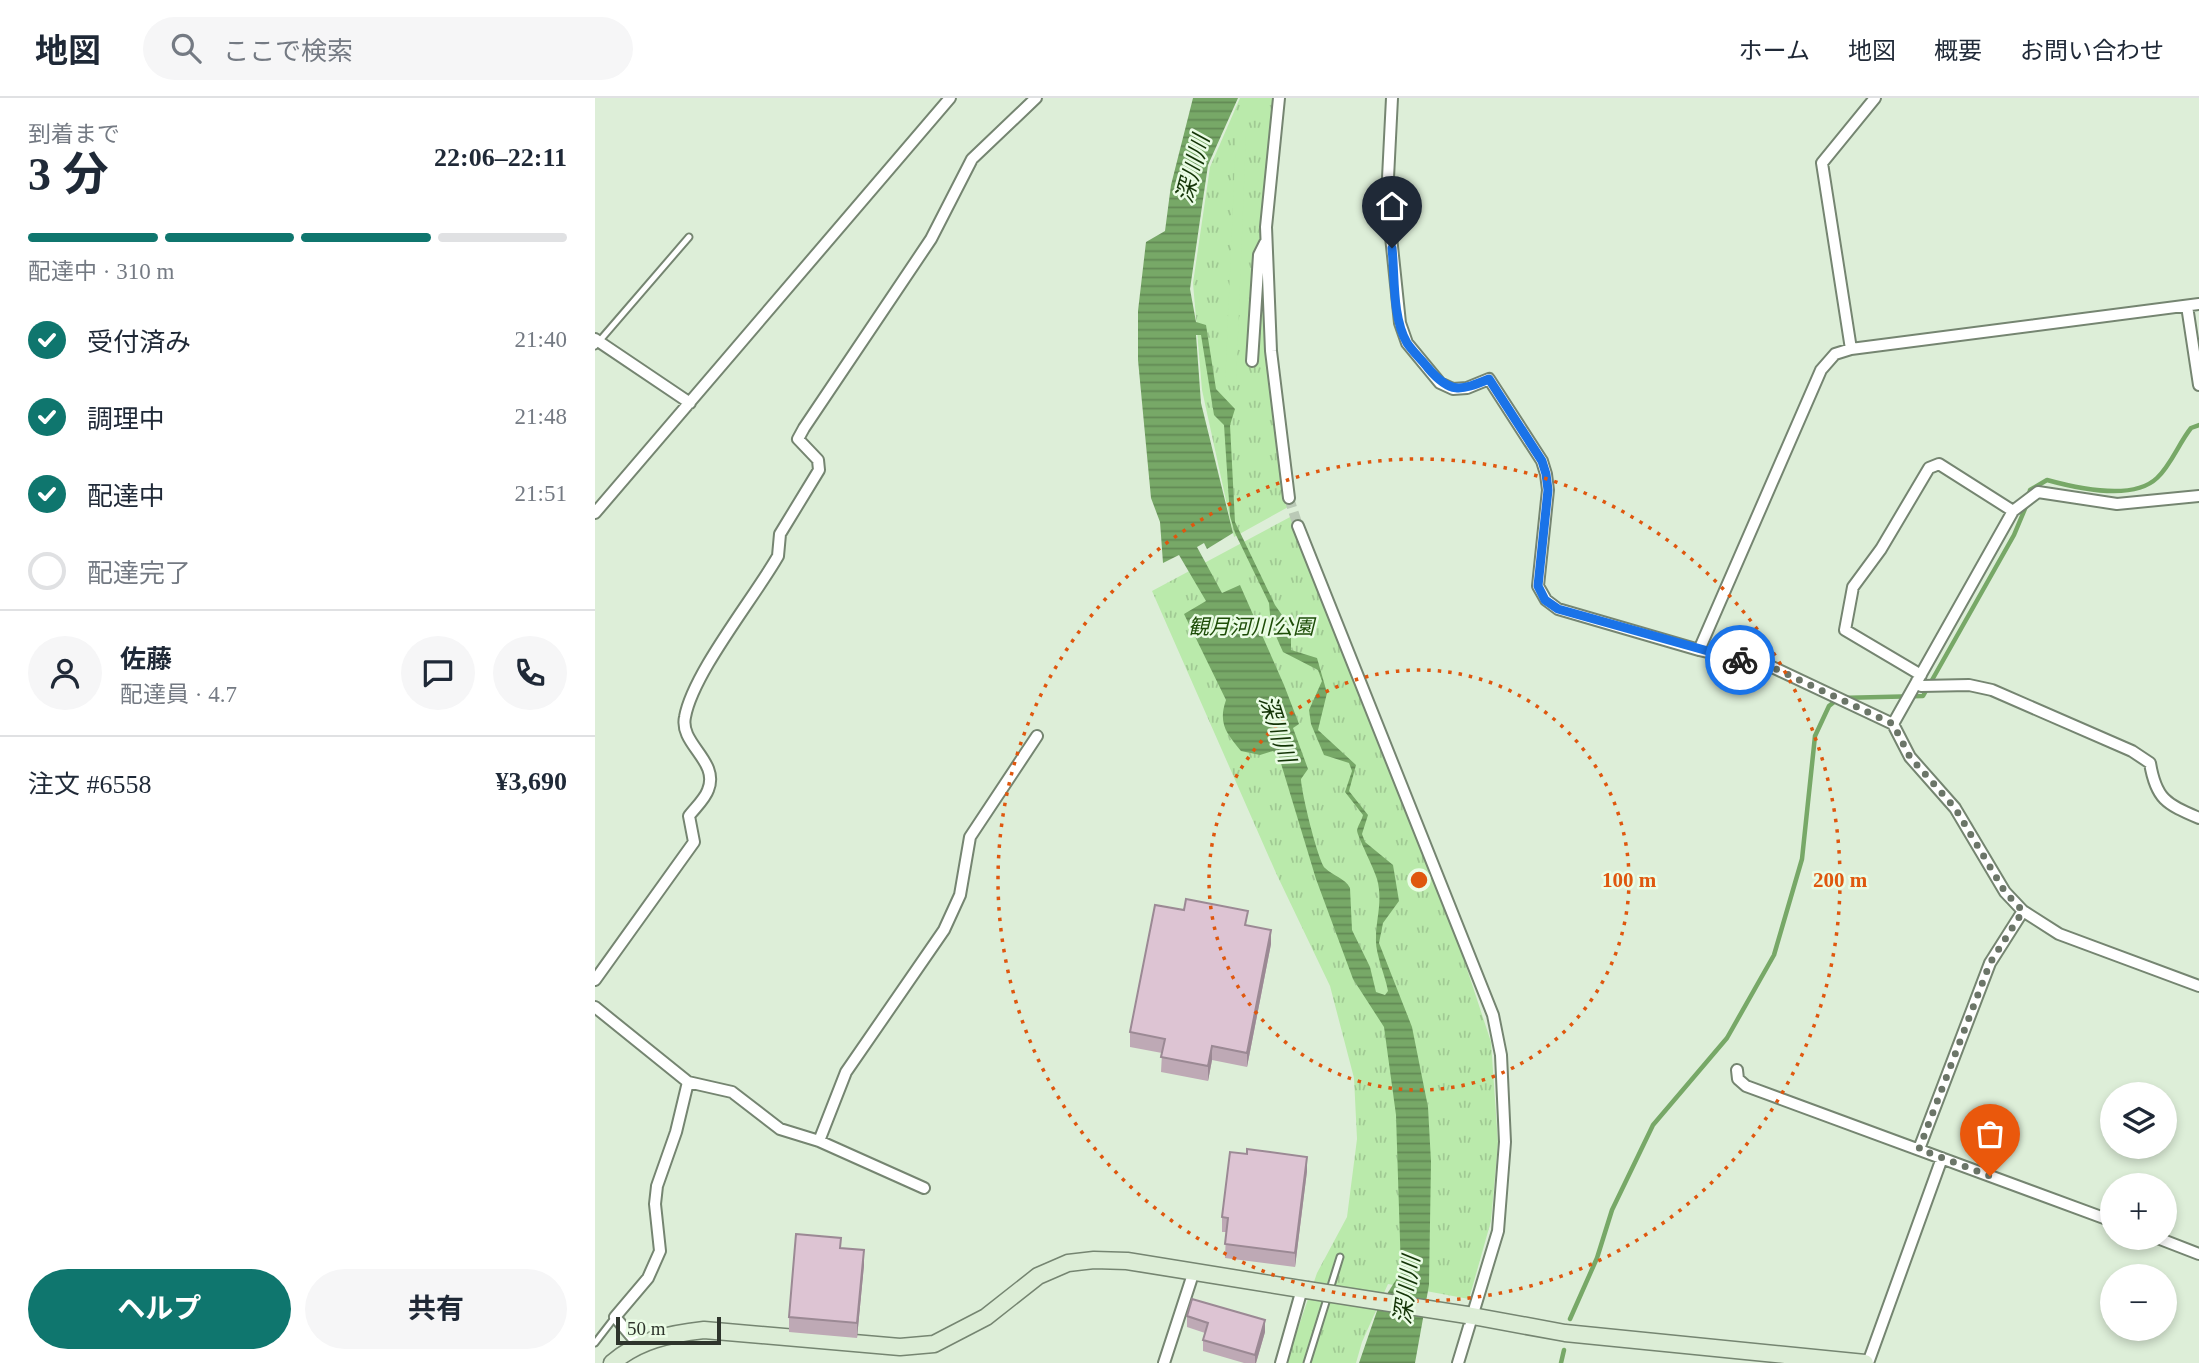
<!DOCTYPE html>
<html lang="ja">
<meta charset="utf-8">
<style>
body{margin:0;font-family:"Times New Roman","Noto Sans JP",serif;background:#f6f6f7;color:#1f2937;height:100vh;display:flex;flex-direction:column;font-size:26px;white-space:nowrap}
*{box-sizing:border-box;margin:0}
p{font-size:23px;color:#747a83}
.icon{flex:none;width:38px;height:38px;fill:none;stroke:currentColor;stroke-width:2;stroke-linecap:round;stroke-linejoin:round}
.map{position:relative;flex:1;overflow:hidden}
.panel{display:flex;flex-direction:column;background:#fff;width:595px}
.panel>*{flex:none}
.controls{position:absolute;left:1505px;top:984px;display:grid;gap:14px}
.controls a{display:grid;place-items:center;width:77px;height:77px;border-radius:50%;background:#fff;box-shadow:0 4px 10px #0003;font-size:35px}
.scale{position:absolute;left:21px;bottom:18px;width:105px;box-sizing:border-box;padding-left:7px;border:4px solid #2e342c;border-top:0;font-size:19px;line-height:24px;white-space:nowrap;color:#2e342c;-webkit-text-stroke:5px #eafce5;paint-order:stroke}
.pin{position:absolute;display:grid;place-items:center;width:60px;height:60px;color:#fff;margin:-72px -30px;border-radius:50% 50% 50% 0;rotate:-45deg;box-shadow:0 0 7px #0007}
.pin .icon{rotate:45deg}
.courier{position:absolute;display:grid;place-items:center;width:70px;height:70px;margin:-35px;border:5px solid #1a73e8;border-radius:50%;background:#fff;color:#222;box-shadow:0 2px 9px #0007}
.summary em{font-style:normal;font-weight:700}
.summary div{display:flex;flex-direction:column-reverse}
.summary{display:flex;align-items:center;justify-content:space-between;height:119px;padding:0 28px}
h1{font-size:46px;font-weight:700;line-height:52px}
.bar{display:grid;grid-template-columns:repeat(4,1fr);gap:10px 7px;align-content:center;height:84px;padding:0 28px}
.bar i{height:9px;border-radius:5px;background:#e0e1e3}
.bar .selected{background:#0f766e}
.bar p{grid-column:span 4}
.line{display:flex;align-items:center;gap:18px;padding:0 28px;border-top:2px solid #e0e1e3}
.line div{flex:1}
.round{display:grid;place-items:center;flex:none;width:74px;height:74px;border-radius:37px;background:#f6f6f7}
ol{padding:0 28px;list-style:none}
li{display:flex;align-items:center;gap:21px;height:77px}
li p{margin-inline-start:auto}
li .icon{padding:7px;border-radius:50%;background:#0f766e;color:#fff;stroke-width:4}
li:last-child{color:#747a83}
li i{width:38px;height:38px;border:4px solid #e0e1e3;border-radius:50%}
.action{display:flex;gap:14px;margin-top:auto;padding:14px 28px}
.action a{flex:1;height:80px;border-radius:42px;background:#0f766e;color:#fff;font-size:28px;font-weight:700;line-height:80px;text-align:center}
.action a+a{background:#f6f6f7;color:#1f2937}
header{display:flex;align-items:center;gap:42px;box-sizing:border-box;height:98px;padding:0 35px;background:#fff;border-bottom:2px solid #e0e1e3}
header strong{font-size:33px}
nav{display:flex;gap:38px;margin-inline-start:auto;font-size:24px}
.search{width:490px;height:63px;background:#f6f6f7;display:flex;align-items:center;gap:18px;box-sizing:border-box;padding:0 24px;border-radius:38px;color:#747a83;font-size:26px}
main{display:flex;flex:1;min-height:0}
.map>svg:first-child{display:block}
.park{fill:url(#park-tufts)}
.garden{fill:#baeaab}
.water{fill:url(#water-rules);fill-rule:evenodd}
.lines{fill:none;stroke-linecap:round;stroke-linejoin:round}
.stream{stroke:#77a867;stroke-width:4.5}
.street-tunnel{stroke:#bac9b6;stroke-width:10;stroke-dasharray:10 5;stroke-linecap:butt}
.lane-casing{stroke:#758571;stroke-width:9}
.street-casing{stroke:#758571;stroke-width:14}
.secondary-casing{stroke:#758571;stroke-width:19}
.lane{stroke:#fff;stroke-width:5}
.street{stroke:#fff;stroke-width:10}
.secondary{stroke:#dcedd6;stroke-width:16}
.secondary-bridge-casing{stroke:#758571;stroke-width:19;stroke-linecap:butt}
.secondary-bridge{stroke:#dcedd6;stroke-width:16}
.wall{fill:#bea9b5}
.shaded-wall{fill:#9b8994}
.building{fill:#ddc4d3;stroke:#9b8994;stroke-width:2}
.done{stroke:#6b7568;stroke-width:7;stroke-dasharray:0 12.6}
.route{stroke:#1a73e8;stroke-width:9}
.ring{fill:none;stroke:#df570e;stroke-width:3.5;stroke-dasharray:3.5 7}
.labels{text-anchor:middle;dominant-baseline:central;stroke-width:5;stroke-linejoin:round;paint-order:stroke}
.park-label{font-size:21px;font-style:italic;fill:#1d4c07;stroke:#eafce5}
.water-label{font-size:23px;font-style:italic;fill:#133406;stroke:#eafce5}
.centre{fill:#df570e;stroke:#eafce5;stroke-width:3.5}
.ring-label{font-size:21px;text-anchor:middle;font-weight:bold;fill:#df570e;stroke:#eafce5;stroke-width:5;stroke-linejoin:round;paint-order:stroke}
</style>
<header>
<strong>地図</strong>
<div class="search"><svg class="icon" aria-label="search" viewBox="0 0 24 24"><circle cx="10" cy="10" r="6"/><path d="M15 15l6 6"/></svg>ここで検索</div>
<nav><a>ホーム</a><a>地図</a><a>概要</a><a>お問い合わせ</a></nav>
</header>
<main>
<section class="panel">
<div class="summary"><div><h1>3 分</h1><p>到着まで</p></div><em>22:06–22:11</em></div>
<div class="bar"><i class="selected"></i><i class="selected"></i><i class="selected"></i><i></i><p>配達中 · 310 m</p></div>
<ol>
<li><svg class="icon" aria-label="check" viewBox="0 0 24 24"><path d="M5 12l5 5 9-10"/></svg>受付済み<p>21:40</p></li>
<li><svg class="icon" aria-label="check" viewBox="0 0 24 24"><path d="M5 12l5 5 9-10"/></svg>調理中<p>21:48</p></li>
<li><svg class="icon" aria-label="check" viewBox="0 0 24 24"><path d="M5 12l5 5 9-10"/></svg>配達中<p>21:51</p></li>
<li><i></i>配達完了</li>
</ol>
<div class="line" style="height:126px"><a class="round"><svg class="icon" aria-label="person" viewBox="0 0 24 24"><circle cx="12" cy="8" r="4"/><path d="M4 21q1-7 8-7t8 7"/></svg></a><div><b>佐藤</b><p>配達員 · 4.7</p></div><a class="round"><svg class="icon" aria-label="chat" viewBox="0 0 24 24"><path d="M4 5h16v11H9l-5 4z"/></svg></a><a class="round"><svg class="icon" aria-label="phone" viewBox="0 0 24 24"><path d="M5 4h4l2 5-3 2q2 4 5 5l2-3 5 2v4C11 20 4 13 5 4z"/></svg></a></div>
<div class="line" style="height:91px"><div>注文 #6558</div><b>¥3,690</b></div>
<div class="action"><a>ヘルプ</a><a>共有</a></div>
</section>
<div class="map">
<svg width="1604" height="1265" viewBox="0 0 1604 1265">
<defs>
<pattern id="park-tufts" width="24" height="20" patternUnits="userSpaceOnUse" patternTransform="scale(1.75)"><rect width="24" height="20" fill="#baeaab"/><path d="M3 7l-1-3M5 7V3M7 7l1-3M15 17l-1-3M17 17v-4M19 17l1-3" fill="none" stroke="#a0c993"/></pattern>
<pattern id="water-rules" width="6" height="5" patternUnits="userSpaceOnUse" patternTransform="scale(1.75)"><rect width="6" height="5" fill="#77a867"/><path d="M0 2.5h6" fill="none" stroke="#628a55"/></pattern>
</defs>
<rect width="100%" height="100%" fill="#ddeed8"/>
<path class="park" d="M645,0H679L667,126L695,408L639,439L607,292L598,185L615,69Z
M697,418L782,644L849,801L896,944L903,1045L896,1123L874,1201L793,1186L767,1244L761,1265H691L722,1175L752,1119L762,1041L759,980L735,888L681,775L557,493Z"/>
<path class="garden" d="M641,38H651L641,288L630,287Z"/>
<path class="water" d="M598,0H643L613,67L595,191L601,224L611,227L621,291L640,311L635,327L640,424L680,507L696,530V552L722,560L732,595L723,632L761,667L754,693L773,717L767,736L770,744L798,767L804,803L788,825L784,845L817,929L833,1009L836,1064L834,1187L820,1265H764L783,1210L806,1174L801,1017L789,929L758,881L721,781L684,659L678,653L665,657L646,653C631,635 623,625 631,602L589,516L611,503L584,457L568,465L565,424L556,400L543,262V213L551,144L570,133L576,87ZM601,237H606L619,317L629,327L635,418L640,435L674,505L676,527L688,554L723,572L727,583L714,612L716,626L729,657L754,665L757,673L750,694L768,717C767,722 763,727 762,732C762,738 779,770 782,781C788,803 781,820 781,840C780,856 790,876 793,893L790,897L781,894L775,869L757,832L755,790C750,780 738,778 730,770C723,763 706,693 706,681L713,671L698,630L704,626L689,587L645,487L627,495L602,449L609,445L612,451L638,435L606,305Z"/>
<g class="lines">
<path class="stream" d="M1434,397L1435,392L1452,382C1481,390 1538,403 1562,380C1576,367 1584,345 1596,330L1604,327
M975,1221L1002,1160L1017,1112L1058,1027L1132,940L1179,857L1207,761L1220,638L1234,608L1244,600L1328,598L1419,437L1432,406
M966,1265L969,1252"/>
<path class="street-tunnel" d="M694,400L703,428"/>
<g class="lane-casing">
<path id="lane" d="M0,248L94,139
M0,1245L20,1219
M712,1265L745,1159"/>
</g>
<g class="street-casing">
<path id="street" d="M684,0L671,129L676,253L694,400
M797,0L792,100L805,225L812,245L845,285L858,291L872,290L894,281L947,363L951,376L953,392L943,488L951,502L963,511L1104,552L1177,569L1298,626L1315,659L1360,710L1410,794L1428,813L1464,836L1604,888
M1592,208L1604,287
M0,241L95,305
M1256,251L1227,65L1280,0
M657,263L664,157L670,145
M0,415L355,0
M703,428L898,917L906,957L910,1044L903,1133L863,1265
M1104,552L1226,272L1240,256L1256,251L1604,206
M1326,577L1250,532L1258,489L1286,451L1334,370L1344,366L1418,413
M1322,583L1326,588L1374,587L1397,592L1537,653L1555,665C1561,701 1571,706 1604,720
M1298,626L1418,413L1443,394L1522,406L1604,398
M0,882L99,744L94,718C100,710 110,701 113,692C125,663 84,646 90,619C98,575 159,500 183,458L185,436L224,372L223,362L203,341L209,330L336,141L377,61L441,0
M0,909L93,984L137,994L185,1031L224,1043L329,1090
M1142,972L1143,981L1151,988L1517,1123
M224,1043L251,974L349,832L365,797L375,739L442,638
M1324,1051L1395,865L1428,813
M1560,1139L1604,1156
M43,1246L20,1219L53,1180L65,1153L60,1106L62,1088L81,1034L93,984
M569,1265L599,1173
M686,1265L707,1191
M1273,1265L1347,1060"/>
</g>
<g class="secondary-casing">
<path id="secondary" d="M872,1217L970,1235L1270,1265
M17,1265C44,1242 74,1236 109,1232L305,1249L339,1246L391,1219L443,1178L473,1165L499,1162L532,1163L712,1192"/>
</g>
<use href="#lane" class="lane"/>
<use href="#street" class="street"/>
<use href="#secondary" class="secondary"/>
<g class="secondary-bridge-casing">
<path id="secondary-bridge" d="M712,1192L872,1217"/>
</g>
<use href="#secondary-bridge" class="secondary-bridge"/>
</g>
<path class="wall" d="M653,827L676,846L652,969L617,962L613,983L566,974L567,955L535,949V934Z
M712,1073L700,1169L630,1160L631,1134H627V1119Z
M246,1150L269,1167L262,1240L194,1234V1219Z
M592,1218L670,1234L661,1265H649L608,1253V1242L610,1235L592,1229Z"/>
<path class="shaded-wall" d="M676,832V846L652,969V955Z
M617,948V962L613,983V968Z
M712,1059V1073L700,1169V1155Z
M269,1152V1167L262,1240V1225Z
M670,1222V1234L661,1265H660V1257Z"/>
<path class="building" d="M591,801L653,813L650,827L676,832L652,955L617,948L613,968L566,959L570,941L535,934L560,807L589,812Z
M652,1051L712,1059L700,1155L630,1146L633,1120L627,1119L635,1054L652,1056Z
M201,1136L246,1140L245,1150L269,1152L262,1225L194,1219Z
M597,1201L670,1222L660,1257L608,1242L613,1225L592,1218Z"/>
<g class="lines">
<path class="done" d="M1145,562L1177,569L1298,626L1315,659L1360,710L1410,794L1428,813L1395,865L1324,1051L1395,1078"/>
<path class="route" d="M797,150C800,179 797,219 812,245C818,254 827,262 833,270C855,296 865,293 894,281L947,363L951,376L953,392L943,488L950,502L963,511L1145,562"/>
</g>
<g class="ring">
<circle cx="824" cy="782" r="210"/>
<circle cx="824" cy="782" r="421"/>
</g>
<g class="labels">
<g class="park-label">
<text x="656" y="529">観月河川公園</text>
</g>
<g class="water-label">
<text transform="translate(598 71) rotate(-75)">深川川</text>
<text transform="translate(682 631) rotate(72)">深川川</text>
<text transform="translate(812 1192) rotate(-82)">深川川</text>
</g>
</g>
<circle cx="824" cy="782" r="10" class="centre"/>
<g class="ring-label">
<text x="1034" y="789">100 m</text>
<text x="1245" y="789">200 m</text>
</g>
</svg>
<div class="controls">
<a><svg class="icon" aria-label="layers" viewBox="0 0 24 24"><path d="M12 4l9 5-9 5-9-5zM3 14l9 5 9-5"/></svg></a>
<a>+</a>
<a>−</a>
</div>
<div class="scale">50 m</div>
<div class="pin" style="left:1395px;top:1078px;background:#ea580c"><svg class="icon" aria-label="bag" viewBox="0 0 24 24"><path d="M5 8h14l-1 12H6zM9 8a3 3 0 0 1 6 0"/></svg></div>
<div class="pin" style="left:797px;top:150px;background:#1f2937"><svg class="icon" aria-label="home" viewBox="0 0 24 24"><path d="M3 11l9-7 9 7M6 9v11h12V9"/></svg></div>
<div class="courier" style="left:1145px;top:562px"><svg class="icon" aria-label="bike" viewBox="0 0 24 24"><circle cx="6" cy="16" r="4"/><circle cx="18" cy="16" r="4"/><path d="M6 16l4-8h5l3 8M10 8l3 8H6M13 5h3"/></svg></div>
</div>
</main>
